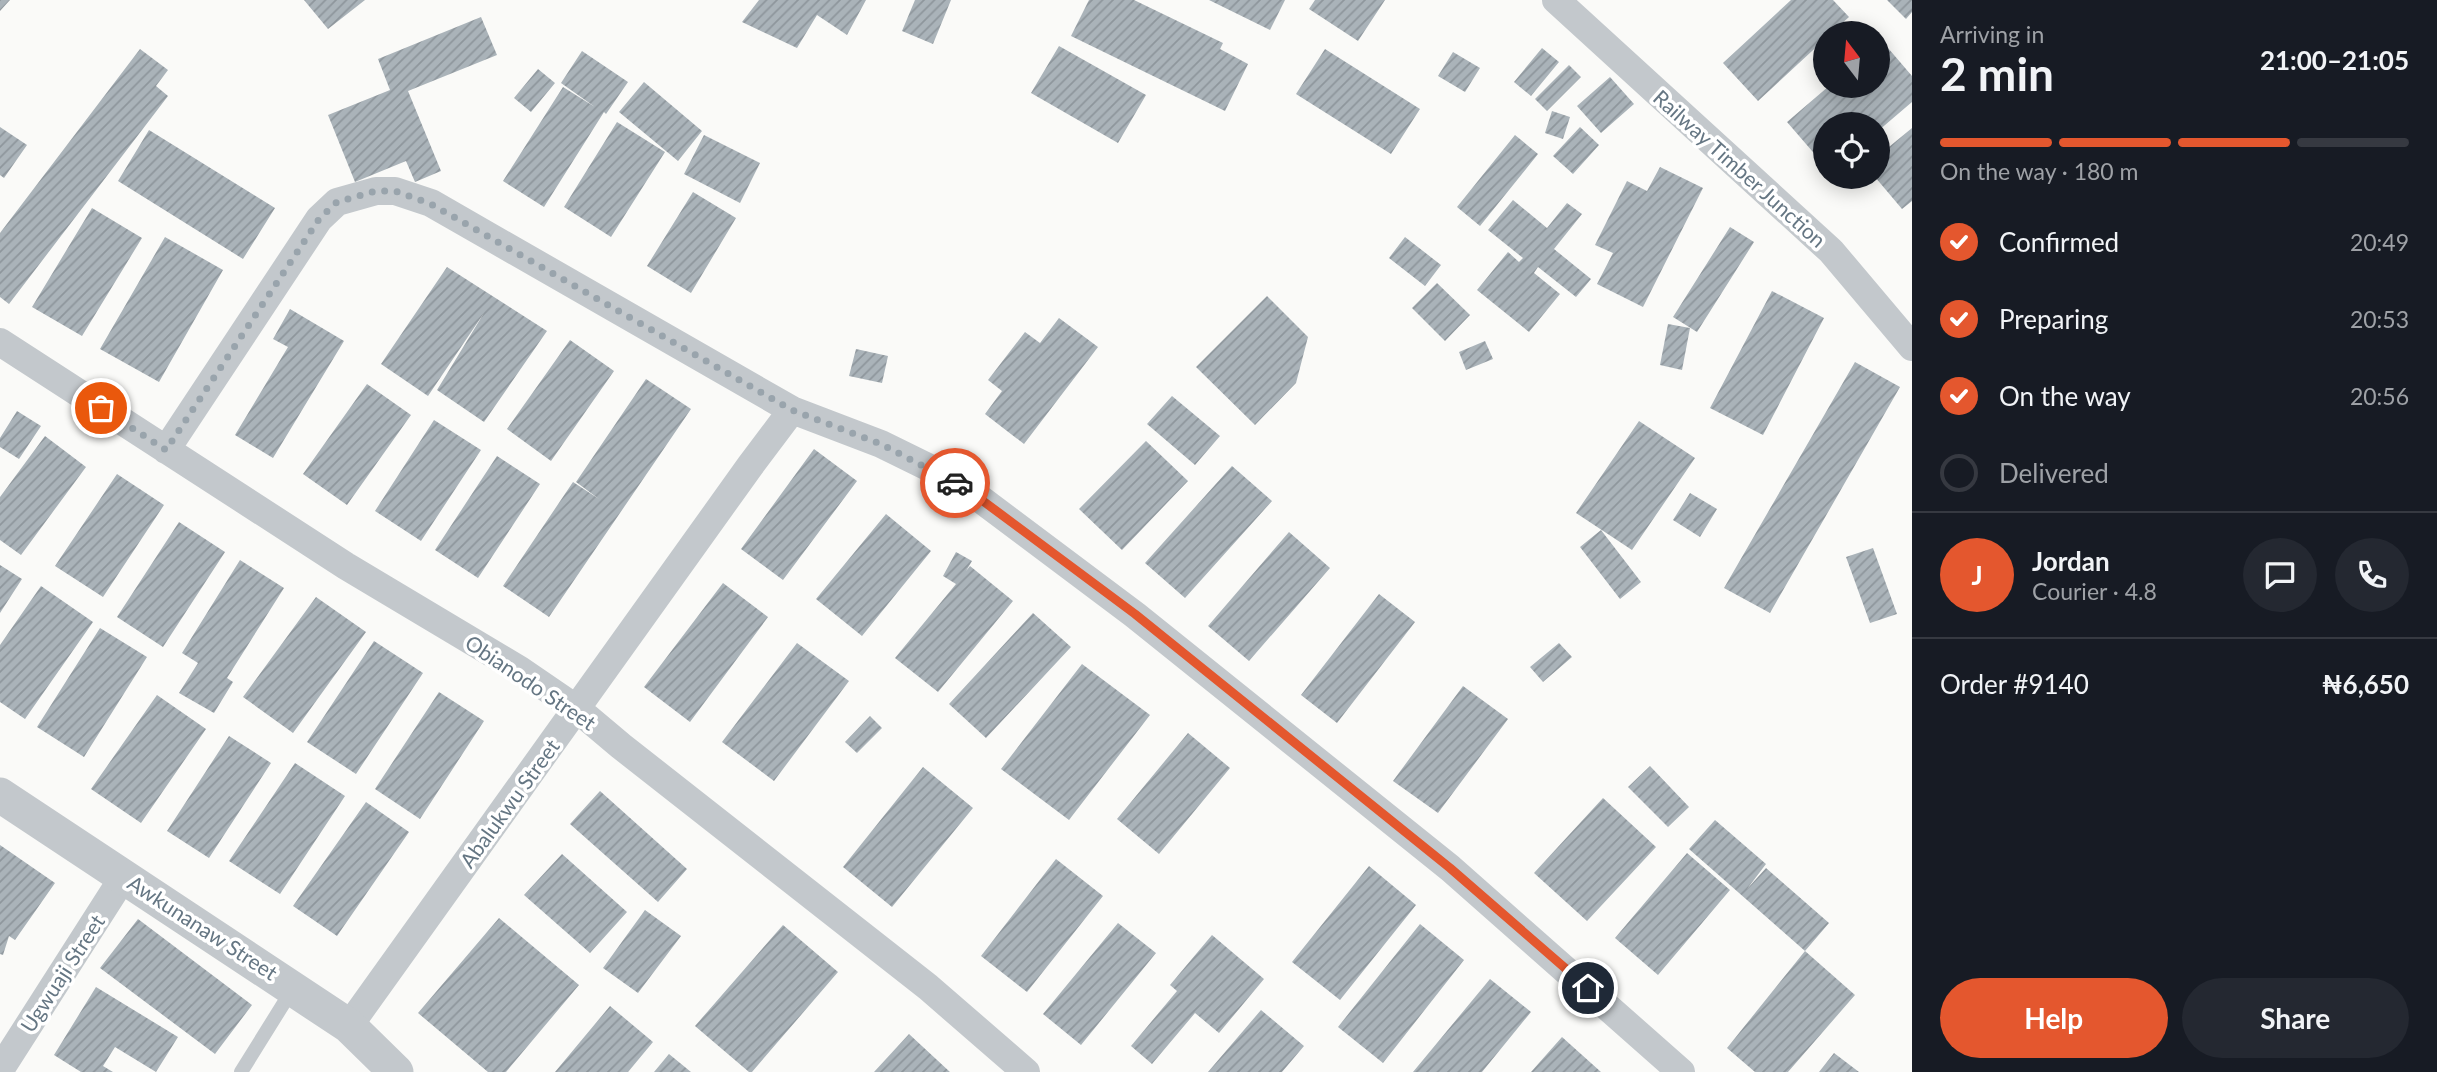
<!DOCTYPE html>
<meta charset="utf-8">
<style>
body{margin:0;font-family:Lato,sans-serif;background:#242831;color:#f1f3f6;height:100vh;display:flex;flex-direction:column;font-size:26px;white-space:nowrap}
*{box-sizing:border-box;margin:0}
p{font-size:23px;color:#9ea1a6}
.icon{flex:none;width:38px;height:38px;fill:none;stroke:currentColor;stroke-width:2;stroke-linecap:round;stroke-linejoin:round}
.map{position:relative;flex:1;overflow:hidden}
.sheet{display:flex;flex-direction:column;background:#171b24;width:525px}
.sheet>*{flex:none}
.needle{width:46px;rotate:344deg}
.controls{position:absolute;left:1813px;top:21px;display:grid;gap:14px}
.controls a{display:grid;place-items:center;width:77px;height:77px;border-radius:50%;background:#171b24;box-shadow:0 4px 18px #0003;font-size:35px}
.pin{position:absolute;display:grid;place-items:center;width:60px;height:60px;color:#fff;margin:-30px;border:4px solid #fff;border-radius:50%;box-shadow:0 2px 7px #0007}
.courier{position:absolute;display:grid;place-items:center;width:70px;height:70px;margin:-35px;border:5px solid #e4572e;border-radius:50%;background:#fff;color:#222;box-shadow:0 2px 9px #0007}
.head em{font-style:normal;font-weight:700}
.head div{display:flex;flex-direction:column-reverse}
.head{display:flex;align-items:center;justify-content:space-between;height:119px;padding:0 28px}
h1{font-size:46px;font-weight:700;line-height:52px}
.bar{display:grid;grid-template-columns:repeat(4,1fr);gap:10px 7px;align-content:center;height:84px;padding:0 28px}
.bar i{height:9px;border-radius:5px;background:#363941}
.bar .current{background:#e4572e}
.bar p{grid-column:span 4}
.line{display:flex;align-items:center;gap:18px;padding:0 28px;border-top:2px solid #363941}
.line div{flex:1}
.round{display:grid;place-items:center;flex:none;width:74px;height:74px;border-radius:37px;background:#242831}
ol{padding:0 28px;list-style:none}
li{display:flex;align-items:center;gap:21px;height:77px}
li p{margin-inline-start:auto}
li .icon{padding:7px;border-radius:50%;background:#e4572e;color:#fff;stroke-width:4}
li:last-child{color:#9ea1a6}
li i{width:38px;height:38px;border:4px solid #363941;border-radius:50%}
.cta{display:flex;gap:14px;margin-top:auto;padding:14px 28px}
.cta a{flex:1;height:80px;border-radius:42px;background:#e4572e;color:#fff;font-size:28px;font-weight:700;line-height:80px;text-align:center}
.cta a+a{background:#242831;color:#f1f3f6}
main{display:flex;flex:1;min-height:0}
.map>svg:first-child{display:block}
.building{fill:url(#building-hatch)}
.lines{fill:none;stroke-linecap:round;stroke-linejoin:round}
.service{stroke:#c3c8cc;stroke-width:14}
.minor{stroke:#c3c8cc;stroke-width:28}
.tertiary{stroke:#c3c8cc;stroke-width:35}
.done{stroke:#99a4ac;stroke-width:7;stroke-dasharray:0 12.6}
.route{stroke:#e4572e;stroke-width:9}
.labels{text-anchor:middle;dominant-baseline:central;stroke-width:7;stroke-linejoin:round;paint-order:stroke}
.street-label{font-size:21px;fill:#657683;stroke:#fff}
</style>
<main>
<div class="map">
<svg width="1912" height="1072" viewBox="0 0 1912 1072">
<defs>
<pattern id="building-hatch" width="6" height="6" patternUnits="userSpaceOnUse" patternTransform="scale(1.75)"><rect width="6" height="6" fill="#aab3b9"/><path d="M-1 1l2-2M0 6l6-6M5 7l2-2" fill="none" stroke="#8e969c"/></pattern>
</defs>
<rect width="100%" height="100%" fill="#fafaf8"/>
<path class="building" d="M0,0H10L0,11Z
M304,0H365L328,29Z
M759,0H866L847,35L817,15L797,48L742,22Z
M915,0H951L933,44L902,31Z
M1089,0H1134L1223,43L1220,49L1248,64L1225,111L1071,36Z
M1209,0H1285L1270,30Z
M1315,0H1385L1358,41L1309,9Z
M1791,0H1833L1849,17L1831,33H1825V39L1758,101L1723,63Z
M1887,0H1912V12L1906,19Z
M481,17L497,55L408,91L441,171L415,182L406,161L355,182L328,115L390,90L378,59Z
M1882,41L1912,76V102L1878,131V124H1825V166L1787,122L1829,86H1878V45Z
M1059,46L1146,95L1118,143L1031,93Z
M1542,48L1559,62L1531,96L1514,82Z
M140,49L168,70L156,86L168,96L9,304L0,297V233Z
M1325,49L1420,109L1391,154L1296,94Z
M582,51L628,82L606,114L604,112L544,207L503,181L563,87L595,107L561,83Z
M1453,52L1480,68L1465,92L1438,76Z
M1569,65L1581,77L1547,111L1535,99Z
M538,69L555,83L531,112L514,98Z
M1610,77L1634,104L1601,133L1577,106Z
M644,82L702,131L678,161L619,112Z
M1552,111L1570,117L1563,139L1545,133Z
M617,122L665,152L611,237L564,207Z
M0,127L27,145L4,178L0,175Z
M1580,127L1599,145L1573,174L1553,156Z
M1912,128V201L1902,209L1875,177H1878V156Z
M149,130L275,208L243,259L118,181Z
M704,135L760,163L740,203L684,174Z
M1515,135L1538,154L1480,226L1457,207Z
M1660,167L1703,188L1643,307L1597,284L1613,253L1595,245L1627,181L1647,191Z
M693,192L736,218L691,293L647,266Z
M1513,200L1547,228L1567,203L1582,214L1554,249L1591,279L1576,297L1538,267L1534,273L1560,294L1529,332L1477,290L1508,252L1519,262L1523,258L1488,230Z
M92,208L142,238L82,336L32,307Z
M1730,227L1754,242L1697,332L1673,317Z
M165,237L223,270L159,382L100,349Z
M1405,237L1441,265L1425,286L1389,258Z
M447,267L547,331L484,422L437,390L484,313L428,396L381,364Z
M1437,283L1470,315L1445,341L1412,308Z
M1772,291L1824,318L1763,435L1710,408Z
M1267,296L1308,337L1296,383L1255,425L1196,367Z
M290,309L344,341L273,458L235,435L288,347L273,339Z
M1059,318L1098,347L1024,444L985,414L1002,391L988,380L1025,332L1040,343Z
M1668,324L1690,328L1682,370L1660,365Z
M570,340L614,371L551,461L507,429Z
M1485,341L1493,359L1466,370L1459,352Z
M856,349L888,356L882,383L849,376Z
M1855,362L1900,387L1770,613L1724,588Z
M646,379L691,409L549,617L503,586L573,482L599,499L576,482Z
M367,384L411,415L347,505L303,474Z
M1172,396L1220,436L1195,465L1147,424Z
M17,411L41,426L19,459L0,447V438Z
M434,420L481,450L421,541L375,511Z
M1639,421L1695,458L1632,550L1576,513Z
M45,436L86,467L21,555L0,540V497Z
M1146,441L1188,481L1122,550L1079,509Z
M814,449L857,481L783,580L741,549Z
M497,456L540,484L478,578L435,550Z
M1232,466L1272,501L1185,598L1145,563Z
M117,474L164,505L103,597L55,566Z
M1690,493L1717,509L1700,537L1673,520Z
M886,514L931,551L862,636L816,599Z
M179,522L225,552L163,647L117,617Z
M1601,530L1641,582L1620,599L1580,547Z
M1289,532L1330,568L1249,661L1208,626Z
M1873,548L1897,614L1870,623L1846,557Z
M956,552L972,561L966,571L970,566L1013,601L938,692L895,658L956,584L943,576Z
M240,560L284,588L227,678L233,682L214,713L179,693L198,663L182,653Z
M0,565L22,579L0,613Z
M723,583L768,617L690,722L644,687Z
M41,586L93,622L25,719L0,702V645Z
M1379,594L1415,622L1337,723L1301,695Z
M316,597L366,632L293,733L243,697Z
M1033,613L1071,647L986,738L949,704Z
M100,628L147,657L84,757L37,727Z
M374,641L423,673L356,774L307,742Z
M797,643L849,681L774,781L722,742Z
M1559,643L1572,657L1543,682L1530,667Z
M1082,664L1150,715L1069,820L1001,769Z
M1463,686L1508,719L1438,813L1393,781Z
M439,692L484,721L420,819L375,789Z
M157,695L206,729L141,823L91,789Z
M870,716L882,728L857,753L845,742Z
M1188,733L1230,768L1159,854L1117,819Z
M229,736L271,763L209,858L167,831Z
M295,763L345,796L280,894L229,861Z
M1650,766L1689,807L1668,827L1628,787Z
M923,767L973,808L892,907L843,867Z
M600,791L687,869L658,902L570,824Z
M1603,798L1656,847L1587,921L1534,873Z
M366,802L409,832L337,936L293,906Z
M1715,820L1766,864L1747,889L1766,868L1829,923L1805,951L1689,849Z
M0,845L55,883L15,940L9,936L3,955L0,954Z
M1687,853L1730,890L1658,975L1615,938Z
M562,854L627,912L590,953L524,895Z
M1056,859L1103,896L1027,992L981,956Z
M1369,866L1416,905L1340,1000L1292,962Z
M645,910L681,936L638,993L603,968Z
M499,918L579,985L506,1072H488L418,1013Z
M138,919L252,1005L215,1054L100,968Z
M1118,923L1156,953L1081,1045L1043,1014Z
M1420,924L1464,960L1383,1063L1338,1027Z
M783,925L838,972L752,1072H749L695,1026Z
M1212,935L1264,979L1219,1033L1195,1013L1152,1064L1131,1046L1177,991L1170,985Z
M1805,951L1855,995L1788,1072H1755L1727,1048Z
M1490,979L1531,1012L1482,1072H1413Z
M96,987L178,1037L156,1072L115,1047L103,1066L113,1072H81L54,1055Z
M610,1006L653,1042L628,1072H555Z
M1261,1010L1304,1046L1282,1072H1208Z
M909,1034L950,1072H874Z
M1562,1037L1601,1072H1531Z
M1834,1053L1859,1072H1819Z
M669,1054L691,1072H654Z"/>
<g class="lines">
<path class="service" d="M241,1072L292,990"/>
<path class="minor" d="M1556,0L1831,251L1912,347
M0,342L346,566L520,670L577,709L621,746L928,987L1026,1072
M166,450L319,219L337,202L376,191H395L431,203L792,410
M349,1026L750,466L792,410L881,444L938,472L979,498L1135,615L1450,868L1681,1072
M0,1070L124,876"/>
<path class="tertiary" d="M0,795L349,1026L396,1072"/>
</g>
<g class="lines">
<path class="done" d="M101,408L166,450L319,219L337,202L376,191H395L431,204L792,410L881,444L955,483"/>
<path class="route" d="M955,483L979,498L1135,614L1450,868L1588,988"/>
</g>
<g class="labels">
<g class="street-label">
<text transform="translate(1740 168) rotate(42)">Railway Timber Junction</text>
<text transform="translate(531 682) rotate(34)">Obianodo Street</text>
<text transform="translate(509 803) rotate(-54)">Abalukwu Street</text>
<text transform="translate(203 927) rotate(33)">Awkunanaw Street</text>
<text transform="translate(62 973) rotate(-57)">Ugwuaji Street</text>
</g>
</g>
</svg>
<div class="controls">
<a><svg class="needle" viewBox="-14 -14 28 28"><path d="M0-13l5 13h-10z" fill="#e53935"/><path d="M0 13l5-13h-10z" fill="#9ea1a6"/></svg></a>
<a><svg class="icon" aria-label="locate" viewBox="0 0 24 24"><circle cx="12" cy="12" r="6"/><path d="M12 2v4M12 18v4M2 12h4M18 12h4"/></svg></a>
</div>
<div class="pin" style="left:101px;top:408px;background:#ea580c"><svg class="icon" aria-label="bag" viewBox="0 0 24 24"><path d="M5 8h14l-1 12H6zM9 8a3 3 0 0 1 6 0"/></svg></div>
<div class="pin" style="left:1588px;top:988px;background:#1f2937"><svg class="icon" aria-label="home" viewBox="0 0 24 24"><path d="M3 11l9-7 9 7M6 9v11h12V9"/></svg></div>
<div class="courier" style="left:955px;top:483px"><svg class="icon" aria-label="car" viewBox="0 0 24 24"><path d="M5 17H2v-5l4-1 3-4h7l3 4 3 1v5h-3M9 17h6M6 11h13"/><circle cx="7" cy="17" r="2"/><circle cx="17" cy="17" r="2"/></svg></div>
</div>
<section class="sheet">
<div class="head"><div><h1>2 min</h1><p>Arriving in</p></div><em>21:00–21:05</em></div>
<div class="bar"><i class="current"></i><i class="current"></i><i class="current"></i><i></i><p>On the way · 180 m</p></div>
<ol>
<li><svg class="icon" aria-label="check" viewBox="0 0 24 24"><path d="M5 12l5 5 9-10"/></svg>Confirmed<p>20:49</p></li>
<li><svg class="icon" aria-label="check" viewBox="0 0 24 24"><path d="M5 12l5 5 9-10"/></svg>Preparing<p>20:53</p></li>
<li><svg class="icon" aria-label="check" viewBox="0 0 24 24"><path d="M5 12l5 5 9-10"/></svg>On the way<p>20:56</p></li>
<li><i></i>Delivered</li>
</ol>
<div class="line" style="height:126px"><b class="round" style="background:#e4572e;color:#fff">J</b><div><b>Jordan</b><p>Courier · 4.8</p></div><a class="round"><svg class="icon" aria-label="chat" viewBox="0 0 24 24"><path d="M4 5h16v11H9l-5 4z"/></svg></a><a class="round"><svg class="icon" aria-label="phone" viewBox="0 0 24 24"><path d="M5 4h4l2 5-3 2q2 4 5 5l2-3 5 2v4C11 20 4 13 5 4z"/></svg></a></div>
<div class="line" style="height:91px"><div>Order #9140</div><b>₦6,650</b></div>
<div class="cta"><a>Help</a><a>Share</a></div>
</section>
</main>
